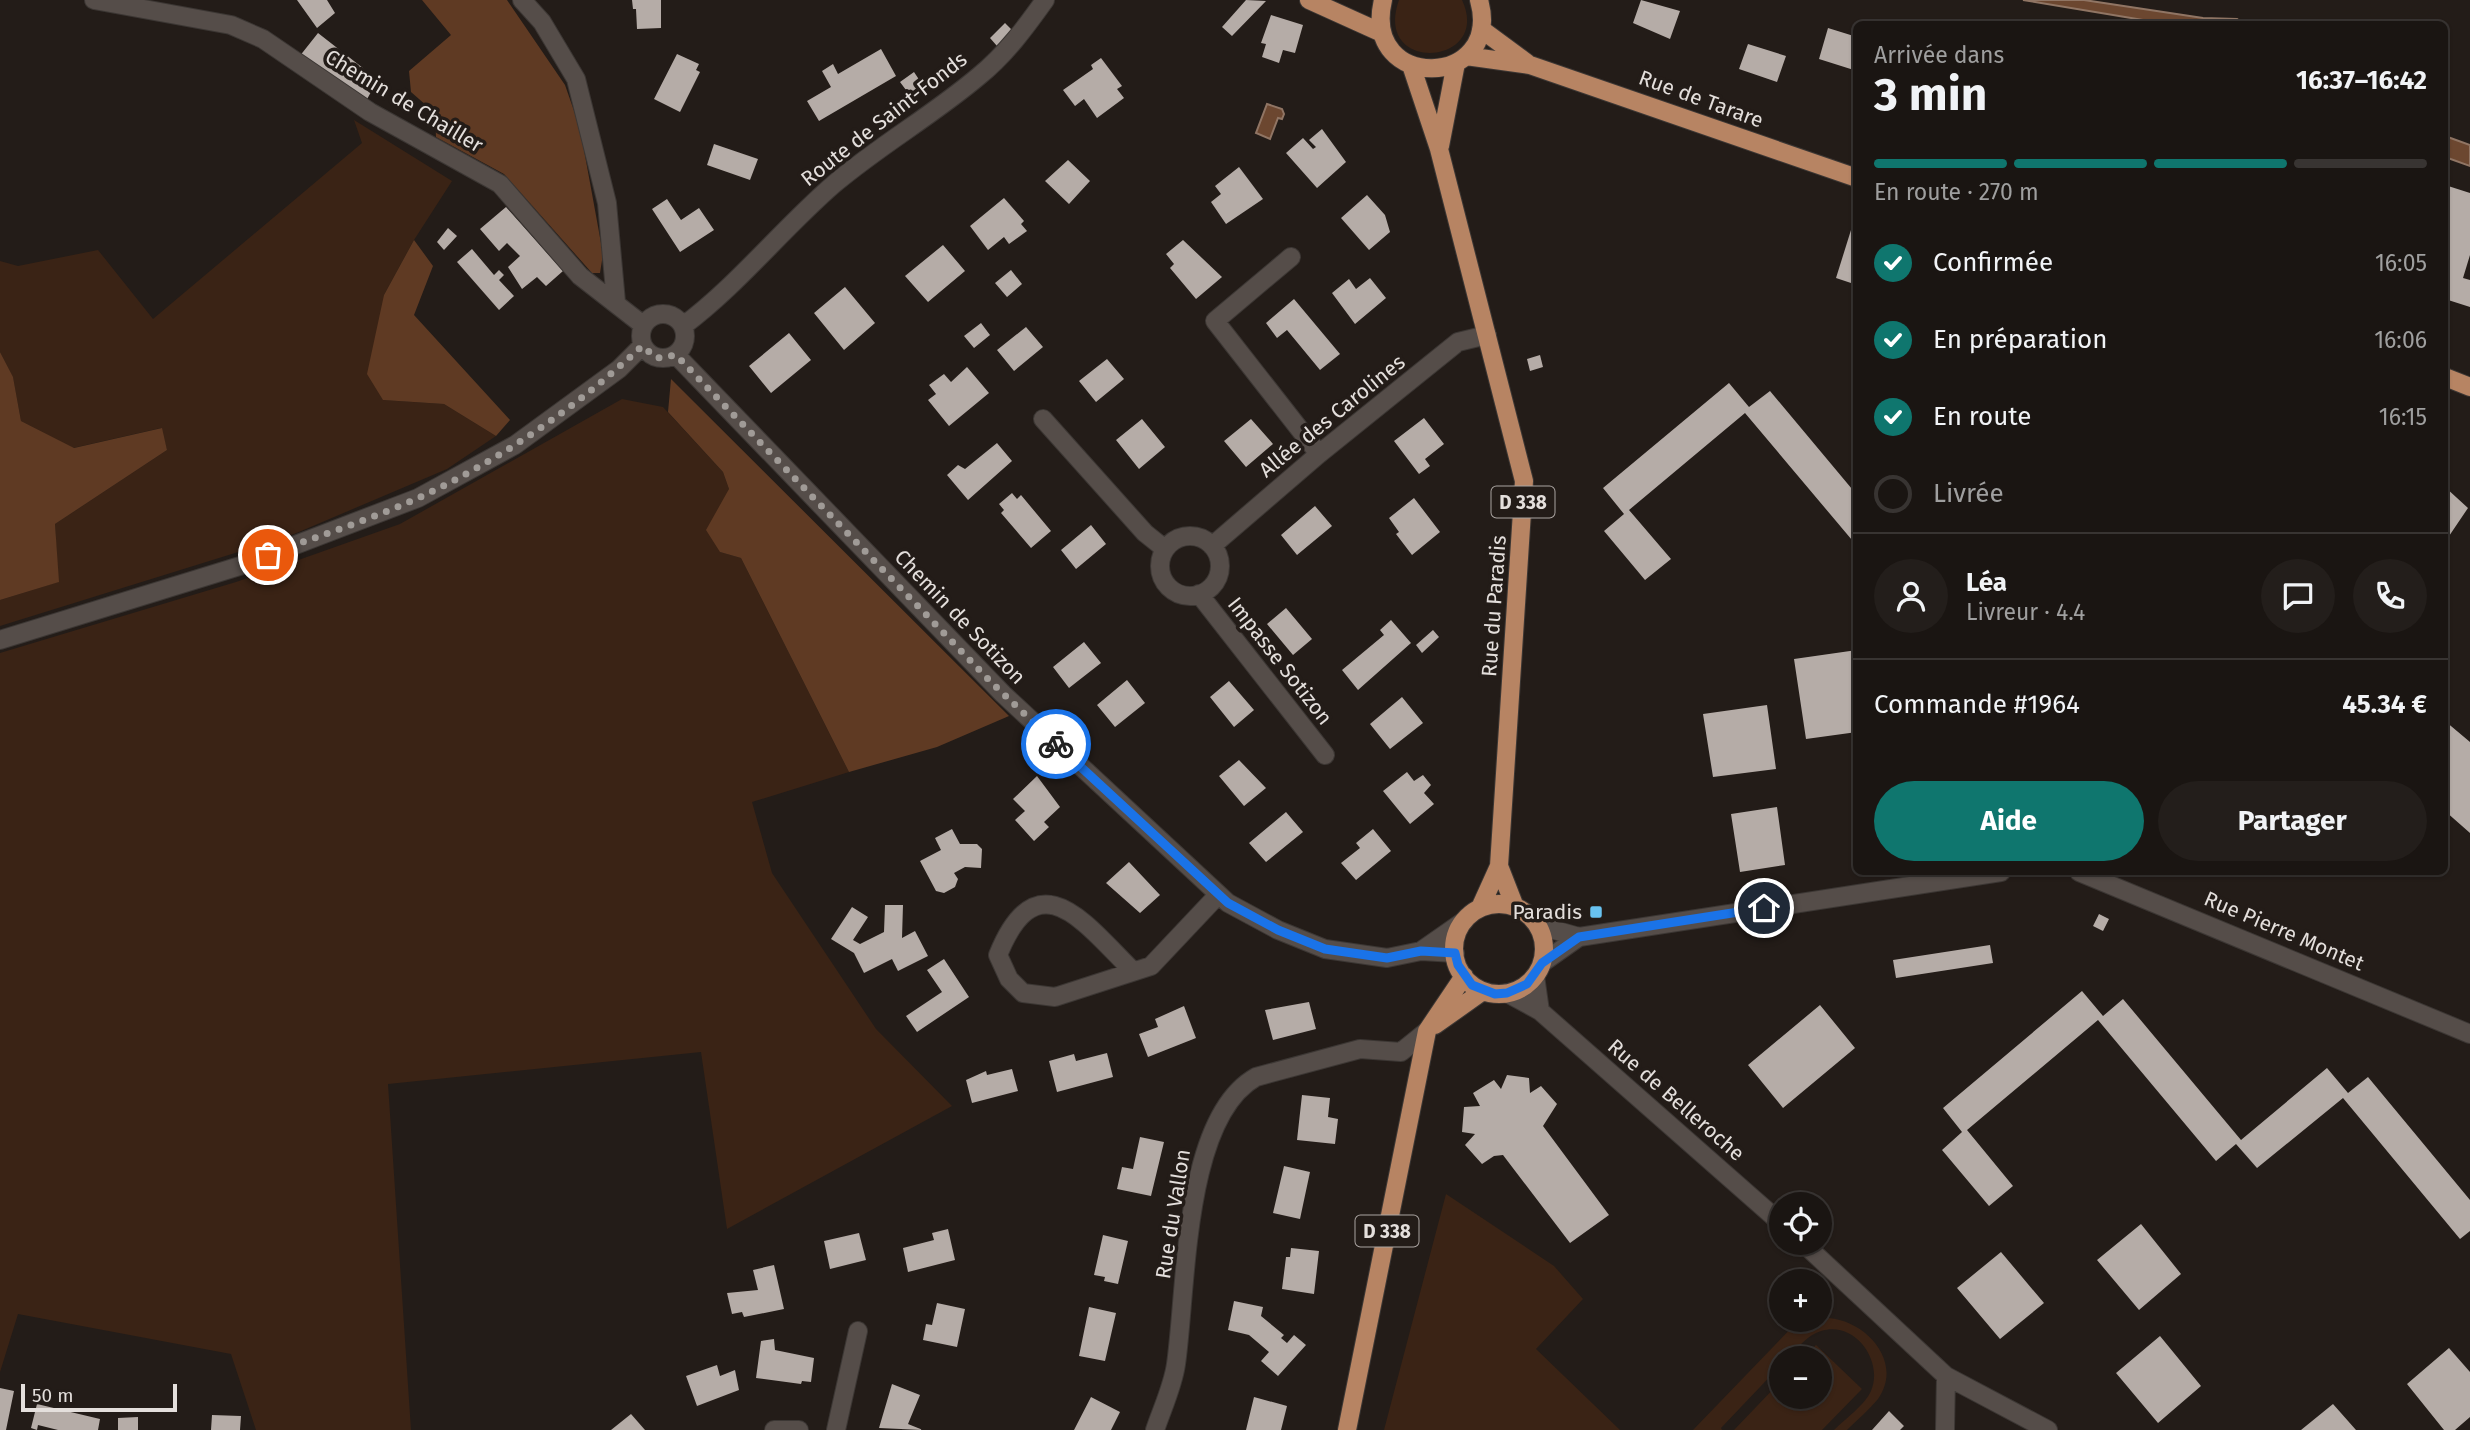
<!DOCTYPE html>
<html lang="fr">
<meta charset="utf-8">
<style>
body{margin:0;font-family:"Fira Sans",sans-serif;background:#231e1b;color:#f1f3f6;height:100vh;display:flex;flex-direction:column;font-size:26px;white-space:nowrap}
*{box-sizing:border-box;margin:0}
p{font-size:23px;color:#9f9f9f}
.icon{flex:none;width:38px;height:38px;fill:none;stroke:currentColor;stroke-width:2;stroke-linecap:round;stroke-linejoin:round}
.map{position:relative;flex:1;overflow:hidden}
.details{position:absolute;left:1853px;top:21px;width:595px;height:854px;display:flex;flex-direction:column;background:#1a1512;border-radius:10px;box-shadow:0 2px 5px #0004,0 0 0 2px #383432}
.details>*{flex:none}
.buttons{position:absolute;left:1769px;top:1192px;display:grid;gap:14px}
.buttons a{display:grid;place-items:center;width:63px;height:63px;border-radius:50%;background:#1a1512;box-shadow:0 2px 5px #0004,0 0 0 2px #383432;font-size:35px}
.scale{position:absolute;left:21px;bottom:18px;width:156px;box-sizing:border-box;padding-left:7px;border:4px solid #e4dfdc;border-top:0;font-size:19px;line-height:24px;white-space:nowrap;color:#e4dfdc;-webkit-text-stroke:5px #231c18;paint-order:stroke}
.pin{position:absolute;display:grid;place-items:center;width:60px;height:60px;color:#fff;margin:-30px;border:4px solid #fff;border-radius:50%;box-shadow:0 2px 7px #0007}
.courier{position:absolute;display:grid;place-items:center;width:70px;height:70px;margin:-35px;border:5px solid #1a73e8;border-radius:50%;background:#fff;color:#222;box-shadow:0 2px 9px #0007}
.summary em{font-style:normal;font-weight:700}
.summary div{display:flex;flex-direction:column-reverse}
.summary{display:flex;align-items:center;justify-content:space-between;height:119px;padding:0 21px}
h1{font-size:46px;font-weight:700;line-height:52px}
.bar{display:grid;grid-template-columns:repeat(4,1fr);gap:10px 7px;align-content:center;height:84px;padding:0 21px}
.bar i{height:9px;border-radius:5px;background:#383432}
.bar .on{background:#0f766e}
.bar p{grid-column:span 4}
.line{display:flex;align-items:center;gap:18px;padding:0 21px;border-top:2px solid #383432}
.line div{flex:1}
.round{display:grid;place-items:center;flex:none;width:74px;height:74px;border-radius:37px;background:#231e1b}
ol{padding:0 21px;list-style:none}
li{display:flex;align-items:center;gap:21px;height:77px}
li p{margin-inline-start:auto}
li .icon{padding:7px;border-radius:50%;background:#0f766e;color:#fff;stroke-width:4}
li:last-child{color:#9f9f9f}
li i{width:38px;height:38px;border:4px solid #383432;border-radius:50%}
.primary-button{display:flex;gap:14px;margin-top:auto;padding:14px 21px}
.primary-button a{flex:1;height:80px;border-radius:42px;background:#0f766e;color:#fff;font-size:28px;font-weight:700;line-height:80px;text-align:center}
.primary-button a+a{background:#231e1b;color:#f1f3f6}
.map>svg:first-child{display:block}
.green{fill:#3a2315}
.forest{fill:#5f3a23}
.water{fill:#6c4730;stroke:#907564;stroke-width:2}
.building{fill:#b5aca7}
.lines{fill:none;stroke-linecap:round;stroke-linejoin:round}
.minor-casing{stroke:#3c3734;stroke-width:20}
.major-casing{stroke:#3c3734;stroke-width:20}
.minor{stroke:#554d49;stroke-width:18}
.major{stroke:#b78463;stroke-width:18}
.done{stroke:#a09b97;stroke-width:7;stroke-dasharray:0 12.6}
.route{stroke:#1a73e8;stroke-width:9}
.poi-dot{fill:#69c3f1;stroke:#231c18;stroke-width:2.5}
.labels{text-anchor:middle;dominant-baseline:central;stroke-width:7;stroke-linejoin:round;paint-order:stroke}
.shield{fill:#231c18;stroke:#aaa4a1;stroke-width:2}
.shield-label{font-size:19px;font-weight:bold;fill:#e4dfdc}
.street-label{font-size:21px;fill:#e4dfdc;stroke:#231c18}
.poi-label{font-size:21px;fill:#e4dfdc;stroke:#231c18;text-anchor:end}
</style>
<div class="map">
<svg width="2470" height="1430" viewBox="0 0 2470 1430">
<rect width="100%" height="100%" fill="#231c18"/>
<path class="green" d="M1399,0H1462C1493,66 1372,75 1399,0Z
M354,120L452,181L414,240L384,295L383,400L444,404L496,436L447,469L287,537L0,626V600L58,582L55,524L167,450L161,428L73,448L21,421L13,378L0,352V261L18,266L98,250L153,319L362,143Z
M622,399L663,407L723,472L729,489L720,552L741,558L849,772L752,802L772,873L876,1029L952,1106L727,1229L701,1052L388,1084L411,1430H256L231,1354L18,1314L0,1372V653L236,582L400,524Z
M1446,1194L1554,1266L1583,1299L1536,1349L1620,1430H1384Z
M1829,1318C1866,1321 1904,1362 1878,1399C1869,1410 1857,1420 1847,1430H1834C1845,1419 1865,1405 1871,1391C1884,1360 1854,1320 1821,1331C1807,1335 1798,1348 1788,1358H1782L1781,1365L1721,1428L1722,1430H1693L1799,1320H1815L1813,1324Z
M1816,1345L1862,1389L1822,1430H1734L1781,1381L1782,1396H1820V1358H1803Z"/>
<path class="forest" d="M422,0H507L565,85L580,128L603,254L600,273H592L504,174L436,137L435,113L411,92L409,71L451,35Z
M414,240L433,266L414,315L510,420L496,436L444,404L383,400L367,374L384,295Z
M0,352L13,377L21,421L74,448L162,428L167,450L55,524L59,582L0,600Z
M671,379L1009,716L937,747L849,772L741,558L720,552L706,530L729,489L723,472L668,412Z"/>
<path class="water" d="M2023,0H2084L2203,18L2237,19L2244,24H2167Z
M1267,104L1282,109L1284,114L1282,119L1278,118L1270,139L1256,133Z
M2445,136L2470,145V166L2445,157Z"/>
<path class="building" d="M297,0H327L335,13L317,28Z
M632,0H661V28L637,29L636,9H633Z
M1246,0L1266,1L1232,36L1222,27Z
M1641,0L1680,11L1670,39L1633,23Z
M1271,15L1303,25L1295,53L1283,50L1279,63L1262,57L1266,44L1261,43Z
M1005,23L1012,30L997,46L990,38Z
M1828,28L1857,37V71L1819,59Z
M318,33L377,79L371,88H366L371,92L366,101L299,57Z
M1748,44L1786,56L1777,82L1739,69Z
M881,49L896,76L819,121L807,101L831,87L822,71L833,64L838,74Z
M677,54L699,64L696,70L700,72L680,112L654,99Z
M1101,58L1122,86L1117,89L1124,98L1097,118L1084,99L1075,106L1063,90L1093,69L1091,65Z
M914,72L922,84L909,94L900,82Z
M1322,129L1346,162L1317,188L1286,153L1303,138L1313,149L1316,147L1309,140Z
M714,144L758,159L750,180L707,165Z
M1068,160L1090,181L1069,204L1045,181Z
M1239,167L1263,199L1226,224L1211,202L1221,194L1215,186Z
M2445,185L2470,193V255L2463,278L2470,280V307L2445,299Z
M1367,195L1385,215L1390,232L1369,250L1341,218Z
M1004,198L1024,221L1021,224L1027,231L1009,244L1004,237L988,250L970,226Z
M667,199L681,220L699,208L714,230L680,252L652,209Z
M506,207L563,271L546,286L537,277L522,289L508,267L520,256L507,243L499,251L480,229Z
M1856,214H1857V285L1836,278Z
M448,228L457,236L444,250L437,242Z
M1183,240L1222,277L1196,299L1170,268L1174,264L1166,254Z
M943,245L965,271L928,302L905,276Z
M472,249L494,275L499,270L504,275L499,280L514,296L499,310L457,262Z
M1011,270L1022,284L1007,297L995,283Z
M1370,278L1386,298L1355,324L1332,293L1349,279L1356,289Z
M845,287L875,323L844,350L814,313Z
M1294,299L1340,354L1320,370L1287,330L1277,338L1266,323Z
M981,323L990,335L974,348L964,336Z
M1026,327L1043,347L1014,371L997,350Z
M789,333L811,360L771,393L749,366Z
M1540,355L1543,367L1530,371L1527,359Z
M1107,359L1124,379L1096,402L1079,381Z
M967,367L989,393L949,426L928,400L936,394L929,385L944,374L951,382Z
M1729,383L1749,407L1770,391L1857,495V546L1745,413L1629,510L1671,559L1645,580L1604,531L1624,514L1603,488Z
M1424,418L1444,444L1425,459L1430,466L1419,474L1394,441Z
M1142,419L1165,447L1139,469L1116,440Z
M1251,419L1273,444L1246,467L1224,441Z
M997,443L1012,461L968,500L947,475L958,465L965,469Z
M2445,487L2468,508L2445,542Z
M1012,493L1017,499L1021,495L1051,531L1031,548L1001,513L1004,510L999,504Z
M1414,498L1440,532L1412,555L1396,534L1399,532L1389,518Z
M1315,506L1332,526L1297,555L1281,535Z
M1091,525L1106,544L1076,569L1061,550Z
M1286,608L1312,639L1293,655L1267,624Z
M1391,620L1411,643L1358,690L1342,670L1384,635L1380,630Z
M1433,630L1439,637L1422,653L1416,645Z
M1084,642L1101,663L1069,688L1053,667Z
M1857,650V732L1806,739L1794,659Z
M1127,680L1145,703L1115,727L1097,705Z
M1229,681L1254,710L1234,727L1210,697Z
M1402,697L1423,723L1390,749L1370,724Z
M1767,705L1776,769L1713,777L1703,714Z
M2445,721L2470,742V833L2445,811Z
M1239,760L1266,788L1244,806L1219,776Z
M1407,772L1414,781L1423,775L1431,785L1424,793L1434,804L1410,824L1383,791Z
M1037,776L1060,807L1044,822L1049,827L1034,841L1015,820L1025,811L1013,799Z
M1777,807L1785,865L1740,872L1731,814Z
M1286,812L1303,832L1266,862L1249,843Z
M952,829L960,844H977L982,849L981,868L965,867L954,873L958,879L955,887L944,893L936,891L920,861L941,850L935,838Z
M1373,829L1391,851L1356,880L1341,863L1360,848L1356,843Z
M1129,862L1160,895L1140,913L1106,883Z
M885,905H903L902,938L915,931L928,956L898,971L892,959L864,973L854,953L831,939L852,907L868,917L853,940L860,944L884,932Z
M2099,914L2109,919L2103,931L2093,926Z
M1990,945L1993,963L1896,978L1893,960Z
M944,959L969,997L917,1032L906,1016L942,992L927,970Z
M2082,991L2103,1016L2123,999L2241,1140L2327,1068L2348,1093L2368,1077L2470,1200V1231L2460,1239L2343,1098L2257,1168L2236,1144L2216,1161L2098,1020L1967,1130L2013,1186L1989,1206L1942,1150L1962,1132L1943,1108Z
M1309,1002L1316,1029L1273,1040L1265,1010Z
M1820,1005L1855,1048L1783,1108L1748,1065Z
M1184,1006L1196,1038L1148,1057L1139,1034L1158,1027L1155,1019Z
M1107,1053L1113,1077L1057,1092L1049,1061L1074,1054L1076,1061Z
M1012,1069L1018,1091L972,1103L966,1080L986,1071L987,1075Z
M1507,1075L1529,1078L1530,1093L1541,1086L1557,1104L1543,1126L1609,1215L1570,1243L1503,1155L1494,1156L1482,1164L1465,1145L1475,1134L1462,1132L1464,1107L1480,1106L1473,1093L1494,1080L1501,1089Z
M1302,1095L1330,1098L1328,1117L1338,1119L1335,1144L1297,1140Z
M1140,1137L1164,1142L1151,1196L1117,1189L1122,1167L1133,1169Z
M1284,1166L1310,1172L1300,1219L1273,1213Z
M2141,1224L2181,1274L2139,1310L2097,1260Z
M948,1229L955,1260L908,1272L903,1248L934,1240L932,1233Z
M859,1233L866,1260L830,1269L824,1241Z
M1103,1235L1128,1241L1118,1284L1104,1281L1105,1277L1094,1275Z
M1291,1248L1319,1251L1314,1294L1282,1289L1286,1257H1290Z
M2001,1252L2044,1303L2000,1339L1957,1288Z
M774,1265L784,1309L744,1317L742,1312L732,1314L727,1293L758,1290L753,1270Z
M1234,1301L1263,1307L1261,1316L1284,1335L1281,1338L1287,1343L1294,1335L1306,1345L1278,1376L1261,1361L1269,1352L1249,1335L1228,1330Z
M937,1303L965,1309L957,1347L923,1340L926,1324L932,1325Z
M1089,1307L1116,1313L1105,1361L1079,1356Z
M2160,1336L2201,1386L2158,1423L2116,1373Z
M774,1339L775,1350L814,1358L811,1382L802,1381L801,1384L756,1378L761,1341Z
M2449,1348L2470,1372V1417L2455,1430H2444L2407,1384Z
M717,1365L720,1376L735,1370L739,1390L697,1406L686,1376Z
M892,1384L920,1395L908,1424L923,1430L879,1428Z
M0,1388L14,1391L6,1430H0Z
M1091,1397L1120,1412L1111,1430H1074Z
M1254,1397L1287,1406L1281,1430H1246Z
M37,1404L100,1419L98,1430H58L38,1425L37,1430L31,1428Z
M2333,1404L2356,1430H2301Z
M1889,1411L1904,1426L1900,1430H1872Z
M631,1414L645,1430H611Z
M212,1415L241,1416L240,1430H211Z
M138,1417V1430H118V1418Z"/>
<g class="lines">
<g class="minor-casing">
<path id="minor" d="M94,0L231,25L263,39L370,112L500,184L580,276L643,325
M522,0L542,22L576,79L607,203L616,302
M1291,257L1215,321L1319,454
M641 336a22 22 0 1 1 44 0a22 22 0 1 1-44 0Z
M683,326C737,286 782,229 834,184C880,145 933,115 979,76C1006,54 1025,28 1045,0
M676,355L1003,694L1228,903L1278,930L1325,949L1387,958L1421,951L1455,953
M1043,419L1145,533L1165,549
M1160 566a30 30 0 1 1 60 0a30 30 0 1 1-60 0Z
M1212,546L1319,454L1458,342L1487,335
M1199,594L1325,755
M0,640L243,565L418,498L515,445L619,369L642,346
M2079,872L2470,1034
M1537,925L1579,937L2001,872
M1421,951L1464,921
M1542,963L1579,937
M1133,971C1086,925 1038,856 998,955L1009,979L1023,993L1055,997L1151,966L1218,895
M1535,976L1540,1011
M1507,993L1540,1011L1782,1224
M1802,1242L1946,1376L2048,1430
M774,1430H799
M836,1430L858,1331
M1155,1430C1162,1409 1173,1386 1176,1364C1187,1288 1183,1118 1256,1077L1360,1049L1401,1052L1427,1031
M1945,1430L1946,1376"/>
</g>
<g class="major-casing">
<path id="major" d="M1309,0L1382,33
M1383,0C1361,93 1504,89 1479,0
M1481,29L1527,63
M1466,56L1530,65L1857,178
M1411,65L1439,149L1524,481L1499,866L1480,908
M1440,146L1456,63
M2445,377L2470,387
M1499,866L1515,907
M1454 949a45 45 0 1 1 90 0a45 45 0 1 1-90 0Z
M1435,1025L1483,991
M1347,1430L1427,1031L1464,976"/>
</g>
<use href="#minor" class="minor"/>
<use href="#major" class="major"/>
</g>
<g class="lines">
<path class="done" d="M268,555C317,536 370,520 418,498C499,461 577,407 642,346L657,358L676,355L991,682L1056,744"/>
<path class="route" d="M1056,744L1228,903L1278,930L1325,949L1387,958L1421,951L1455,953L1458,965L1472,985L1495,994L1507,993L1527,984L1542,963L1579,937L1764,908"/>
</g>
<rect class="poi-dot" x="1589" y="905" width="14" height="14" rx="3.5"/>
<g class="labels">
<g class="shield">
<rect x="1491.5" y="486.5" width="63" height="31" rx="5"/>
<rect x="1355.5" y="1215.5" width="63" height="31" rx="5"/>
</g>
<g class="shield-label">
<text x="1523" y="502">D 338</text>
<text x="1387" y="1231">D 338</text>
</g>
<g class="street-label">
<text transform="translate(1701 99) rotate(20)">Rue de Tarare</text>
<text transform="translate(404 101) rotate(31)">Chemin de Chailler</text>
<text transform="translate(884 119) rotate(-38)">Route de Saint-Fonds</text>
<text transform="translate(1332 416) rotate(-39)">Allée des Carolines</text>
<text transform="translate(1494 606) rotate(-86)">Rue du Paradis</text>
<text transform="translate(960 617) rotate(46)">Chemin de Sotizon</text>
<text transform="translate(1280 661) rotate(52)">Impasse Sotizon</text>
<text transform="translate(2284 931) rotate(23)">Rue Pierre Montet</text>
<text transform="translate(1676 1100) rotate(41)">Rue de Belleroche</text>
<text transform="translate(1173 1214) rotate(-81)">Rue du Vallon</text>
</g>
<g class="poi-label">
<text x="1582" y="912">Paradis</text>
</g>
</g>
</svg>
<div class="buttons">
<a><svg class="icon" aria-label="locate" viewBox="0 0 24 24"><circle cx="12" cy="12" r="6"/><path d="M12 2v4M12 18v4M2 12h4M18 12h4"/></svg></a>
<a>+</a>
<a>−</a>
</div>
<div class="scale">50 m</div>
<div class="pin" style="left:268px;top:555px;background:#ea580c"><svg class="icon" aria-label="bag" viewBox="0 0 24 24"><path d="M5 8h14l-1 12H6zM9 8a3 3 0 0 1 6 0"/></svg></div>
<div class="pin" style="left:1764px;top:908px;background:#1f2937"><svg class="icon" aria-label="home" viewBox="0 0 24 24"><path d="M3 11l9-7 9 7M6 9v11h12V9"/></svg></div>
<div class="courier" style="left:1056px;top:744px"><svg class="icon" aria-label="bike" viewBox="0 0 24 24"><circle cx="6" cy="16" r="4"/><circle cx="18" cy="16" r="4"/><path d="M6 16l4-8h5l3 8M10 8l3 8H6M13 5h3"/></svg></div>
<section class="details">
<div class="summary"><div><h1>3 min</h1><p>Arrivée dans</p></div><em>16:37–16:42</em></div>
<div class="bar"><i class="on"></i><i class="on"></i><i class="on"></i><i></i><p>En route · 270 m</p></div>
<ol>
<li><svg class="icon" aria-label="check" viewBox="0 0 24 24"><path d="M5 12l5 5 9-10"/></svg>Confirmée<p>16:05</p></li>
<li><svg class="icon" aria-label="check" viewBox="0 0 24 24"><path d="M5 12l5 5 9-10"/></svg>En préparation<p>16:06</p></li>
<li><svg class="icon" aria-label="check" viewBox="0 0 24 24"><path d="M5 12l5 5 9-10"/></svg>En route<p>16:15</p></li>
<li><i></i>Livrée</li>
</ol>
<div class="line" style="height:126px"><a class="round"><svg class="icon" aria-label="person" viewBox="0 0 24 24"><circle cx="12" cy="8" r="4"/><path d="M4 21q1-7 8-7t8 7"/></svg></a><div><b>Léa</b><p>Livreur · 4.4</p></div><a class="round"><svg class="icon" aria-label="chat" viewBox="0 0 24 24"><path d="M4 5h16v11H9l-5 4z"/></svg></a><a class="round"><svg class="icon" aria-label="phone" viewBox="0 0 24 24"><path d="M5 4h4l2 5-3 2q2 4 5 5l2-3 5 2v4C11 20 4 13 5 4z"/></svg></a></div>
<div class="line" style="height:91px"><div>Commande #1964</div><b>45.34 €</b></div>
<div class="primary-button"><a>Aide</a><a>Partager</a></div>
</section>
</div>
